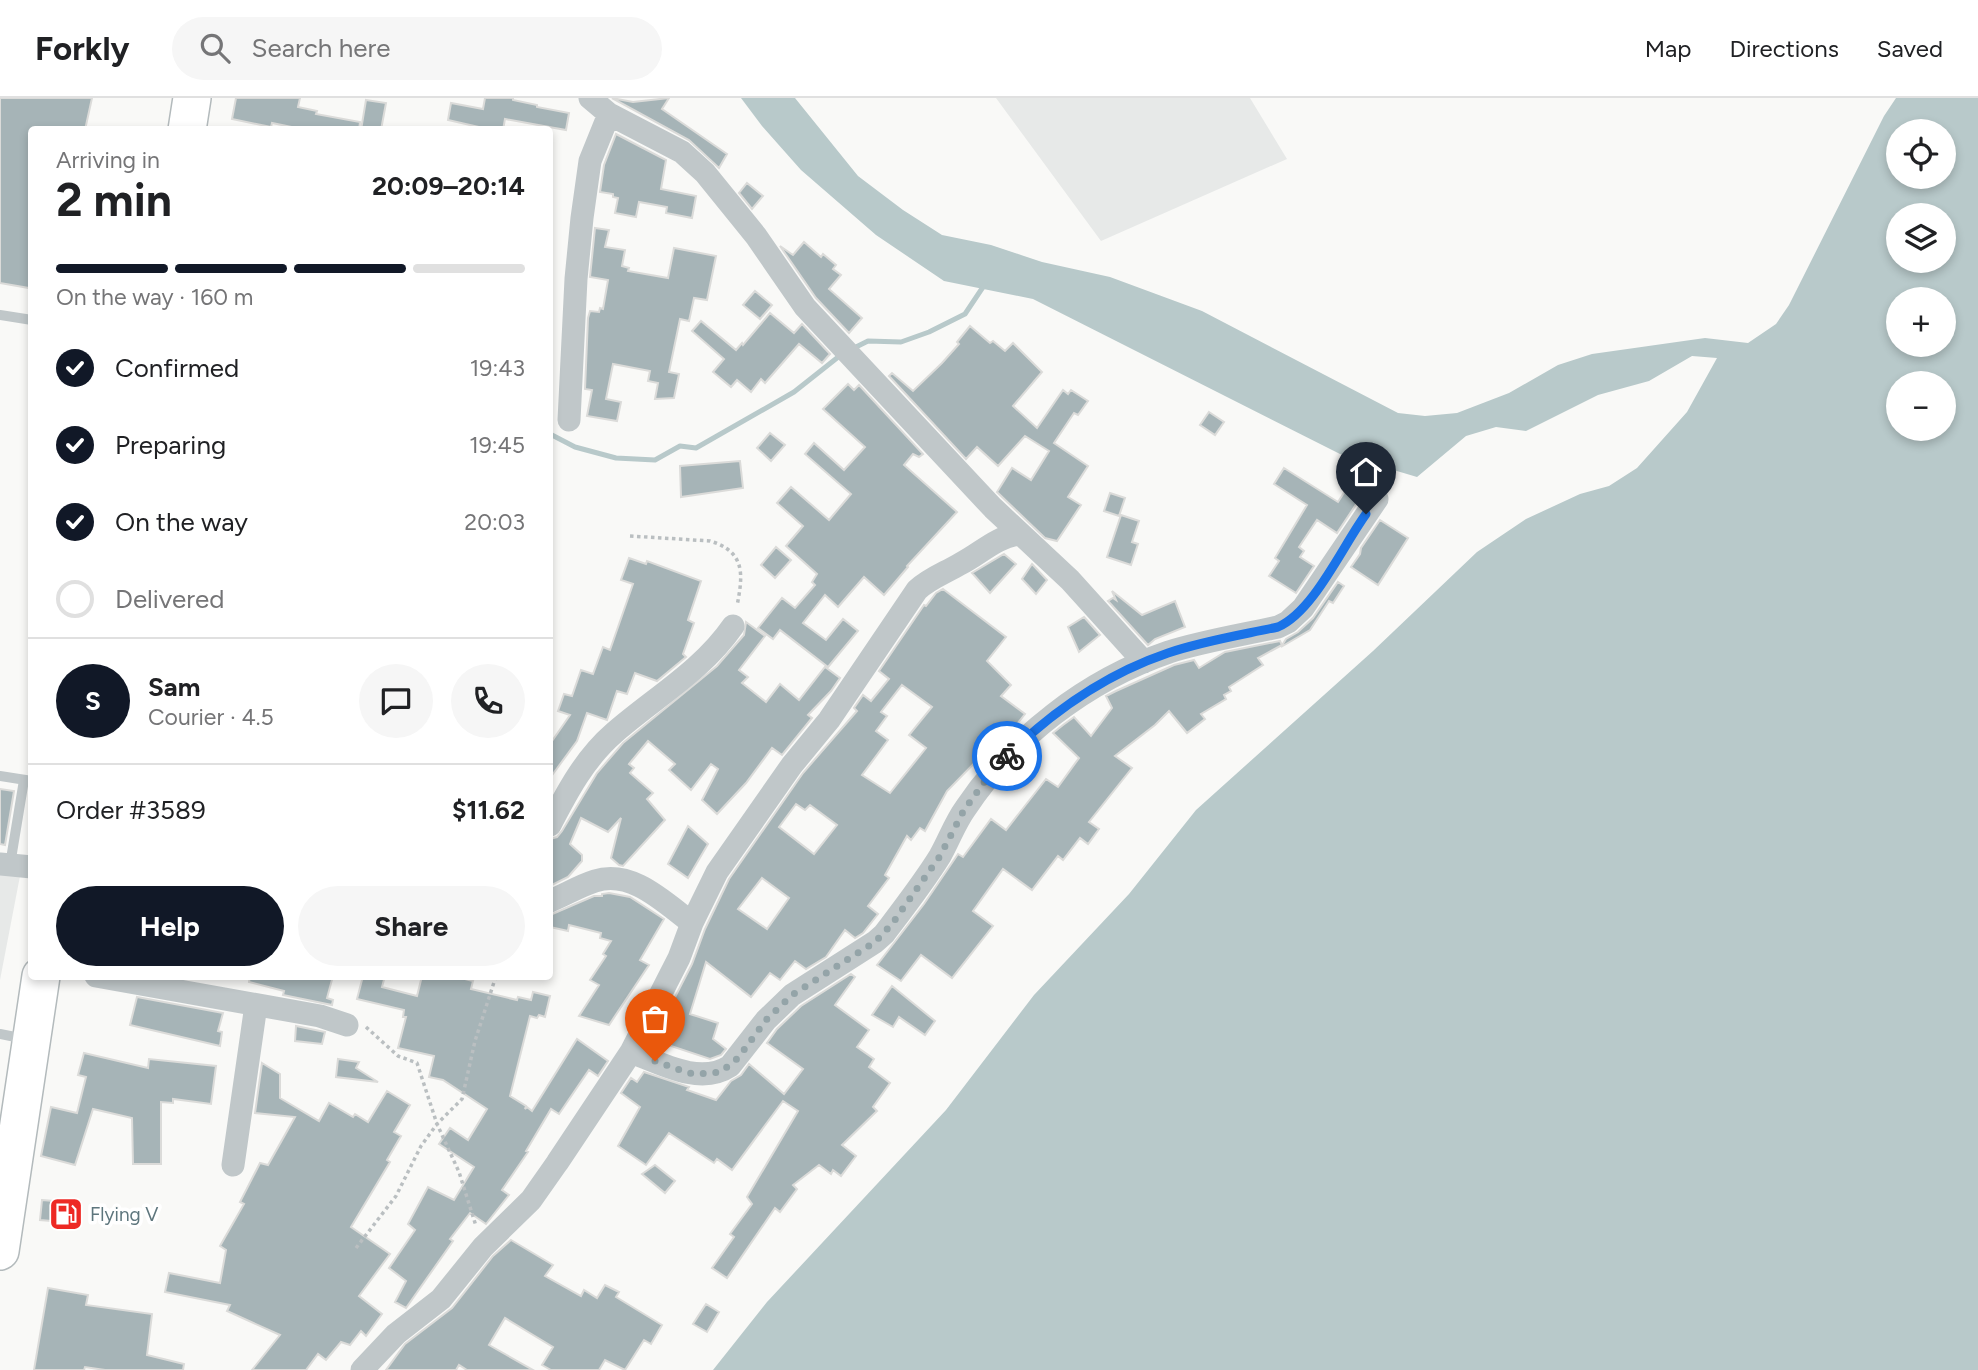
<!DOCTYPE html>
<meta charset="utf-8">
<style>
body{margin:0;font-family:Figtree,sans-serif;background:#f6f6f6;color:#202124;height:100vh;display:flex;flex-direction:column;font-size:26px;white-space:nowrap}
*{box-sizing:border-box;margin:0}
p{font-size:23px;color:#757577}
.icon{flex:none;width:38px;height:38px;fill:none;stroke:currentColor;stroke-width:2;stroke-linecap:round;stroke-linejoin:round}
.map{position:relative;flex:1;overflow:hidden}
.drawer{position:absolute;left:28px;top:28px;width:525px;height:854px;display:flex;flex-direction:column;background:#fff;border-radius:7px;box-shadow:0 4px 10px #0003}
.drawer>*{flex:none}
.tools{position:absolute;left:1886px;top:21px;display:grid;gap:14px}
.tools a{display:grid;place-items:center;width:70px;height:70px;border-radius:50%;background:#fff;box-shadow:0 4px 10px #0003;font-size:35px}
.pin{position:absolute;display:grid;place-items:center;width:60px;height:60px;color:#fff;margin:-72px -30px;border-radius:50% 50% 50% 0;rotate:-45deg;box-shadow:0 0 7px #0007}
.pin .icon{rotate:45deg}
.courier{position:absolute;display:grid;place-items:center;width:70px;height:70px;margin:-35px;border:5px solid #1a73e8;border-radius:50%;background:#fff;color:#222;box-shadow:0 2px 9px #0007}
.overview em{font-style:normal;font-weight:700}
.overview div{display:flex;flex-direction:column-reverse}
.overview{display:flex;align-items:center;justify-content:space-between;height:119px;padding:0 28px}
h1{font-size:46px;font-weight:700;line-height:52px}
.bar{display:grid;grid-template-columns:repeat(4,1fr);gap:10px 7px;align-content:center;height:84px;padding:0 28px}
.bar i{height:9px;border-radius:5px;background:#e0e0e0}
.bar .selected{background:#111827}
.bar p{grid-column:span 4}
.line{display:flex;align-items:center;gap:18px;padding:0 28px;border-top:2px solid #e0e0e0}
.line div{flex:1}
.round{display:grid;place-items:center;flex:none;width:74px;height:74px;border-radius:37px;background:#f6f6f6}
ol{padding:0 28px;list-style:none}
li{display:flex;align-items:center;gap:21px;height:77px}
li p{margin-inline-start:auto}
li .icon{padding:7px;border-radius:50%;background:#111827;color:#fff;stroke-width:4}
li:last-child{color:#757577}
li i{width:38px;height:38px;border:4px solid #e0e0e0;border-radius:50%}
.cta{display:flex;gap:14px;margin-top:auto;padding:14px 28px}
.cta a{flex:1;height:80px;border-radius:42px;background:#111827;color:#fff;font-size:28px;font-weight:700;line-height:80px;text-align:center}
.cta a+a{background:#f6f6f6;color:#202124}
header{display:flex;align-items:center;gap:42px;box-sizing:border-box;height:98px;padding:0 35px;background:#fff;border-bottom:2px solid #e0e0e0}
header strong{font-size:33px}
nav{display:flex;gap:38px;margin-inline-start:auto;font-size:24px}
.search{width:490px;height:63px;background:#f6f6f6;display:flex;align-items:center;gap:18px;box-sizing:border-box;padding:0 24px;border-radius:38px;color:#757577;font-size:26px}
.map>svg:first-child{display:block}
.built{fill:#e7e9e8}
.water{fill:#b8c9ca;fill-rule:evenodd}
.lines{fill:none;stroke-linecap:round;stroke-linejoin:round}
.stream{stroke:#b8c9ca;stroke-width:5}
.building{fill:#a6b4b7;stroke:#dbdbd9;stroke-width:2;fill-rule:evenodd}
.trunk-casing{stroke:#b3babc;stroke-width:40}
.path{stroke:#babfc1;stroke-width:3.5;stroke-dasharray:3.5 3.5;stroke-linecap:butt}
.service{stroke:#c0c7c9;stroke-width:10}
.minor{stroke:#c0c7c9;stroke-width:23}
.trunk{stroke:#fff;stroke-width:37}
.done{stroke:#94a4a8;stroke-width:7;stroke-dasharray:0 12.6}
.route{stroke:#1a73e8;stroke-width:9}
.labels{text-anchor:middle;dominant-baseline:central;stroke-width:7;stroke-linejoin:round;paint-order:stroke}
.poi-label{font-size:19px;fill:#5e767d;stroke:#fff;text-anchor:start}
</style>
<header>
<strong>Forkly</strong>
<div class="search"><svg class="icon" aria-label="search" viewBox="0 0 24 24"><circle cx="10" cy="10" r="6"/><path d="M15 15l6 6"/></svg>Search here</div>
<nav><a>Map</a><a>Directions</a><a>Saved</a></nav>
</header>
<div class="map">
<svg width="1978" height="1272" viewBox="0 0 1978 1272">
<rect width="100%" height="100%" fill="#f9f9f7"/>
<path class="built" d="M996,0H1250L1287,61L1101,143Z
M0,775L20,778L0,882Z"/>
<path class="water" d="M741,0H795L858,78L903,112L942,137L991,147L1042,164L1110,179L1202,213L1398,315L1425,318L1457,315L1509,295L1558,267L1592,256L1705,240L1748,245L1776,226L1789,207L1884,18L1896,0H1978V1272H713L767,1204L946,1012L1034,897L1129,796L1196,712L1373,553L1477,454L1526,421L1580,396L1609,388L1637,370L1687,314L1717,260L1692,258L1649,283L1598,297L1526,333L1496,329L1466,338L1417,379L1340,356L1033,201L944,183L876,137L801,72L762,28ZM1899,33H1944V79H1899ZM1899,117H1944V163H1899ZM1899,201H1944V247H1899ZM1899,285H1944V331H1899Z"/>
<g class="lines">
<path class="stream" d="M854,250L868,243L901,244L929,234L965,216L985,186
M550,336L575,349L616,360L655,362L680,348L696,350L794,294L842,256"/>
</g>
<path class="building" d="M0,0H92L85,32H32V179L29,190L0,185Z
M236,0H300L298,9L317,13L316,16L360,24L359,32H306L272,25L271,29L232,21Z
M485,0H513V2L537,7V9L569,15L566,32L505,21L503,32H492L448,22L451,5L483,11Z
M612,0L633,4L669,0L662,11L727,56L719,70L689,42Z
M366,2L386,5L381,32H361Z
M616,36L666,62L661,91L696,98L692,120L666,115L667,109L639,104L636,119L615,115L618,100L613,99V96L600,94L604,67Z
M747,85L763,98L752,111L739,95Z
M595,130L609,132L605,149L625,152L622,168L629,170L628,173L668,180L674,150L716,158L707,202L694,200L689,223L680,221L669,274L679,276L674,300L655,301L658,285L648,283L650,273L613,266L606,301L621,304L617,323L587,318L592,292L585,291L588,220L590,213L599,214L600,210L603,211L608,182L590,179Z
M804,144L821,159L823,156L836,167L833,171L841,177L829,191L862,220L849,235L816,200L780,148L793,157Z
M755,193L772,207L760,221L743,207Z
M770,215L794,235L802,226L830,256L822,265L799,246L765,285L761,281L751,294L737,282L731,289L713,274L724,261L692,233L701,223L736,252L742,245L743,247Z
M970,228L990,245L993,243L1005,253L1013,245L1042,274L1013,308L1037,330L1063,292L1068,296L1071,292L1088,303L1078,317L1074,315L1054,345L1088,368L1068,399L1081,407L1057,443L1045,440L997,394L1012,370L1031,382L1049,353L1025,338L998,368L977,349L966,361L889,278L892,275L913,293L942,265L959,246L957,244Z
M848,286L854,292L859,287L923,356L919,359L913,356L904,367L957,414L907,468L908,469L884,497L864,479L838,509L825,497L803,525L826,542L843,521L858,533L828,569L780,532L773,541L758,530L782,500L795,510L815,487L812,484L817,476L786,448L803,428L777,405L791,389L829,422L851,396L805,356L814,345L844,372L865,349L823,311Z
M1209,314L1224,324L1215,337L1200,327Z
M770,335L785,347L771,363L757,350Z
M740,363L743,390L681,399L680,368Z
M1284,370L1338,404L1349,387L1363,396L1337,435L1317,422L1299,449L1304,453L1300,459L1314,468L1296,495L1269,478L1279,463L1275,460L1307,407L1274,386Z
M1110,395L1125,400L1119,418L1104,413Z
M1121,417L1139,423L1132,444L1138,446L1131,467L1107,459Z
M1380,422L1408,440L1378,487L1351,469L1360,456L1361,450Z
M776,449L791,462L775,480L761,467Z
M1004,456L1016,466L990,495L972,475Z
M629,460L646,466L647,463L701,483L688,522L694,525L683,556L686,559L657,583L635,575L627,596L617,593L607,622L587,615L577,643L550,680V646L570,617L558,613L564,596L572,598L581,572L593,576L603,549L610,552L633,486L621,482Z
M1032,466L1047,482L1036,496L1022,481Z
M1338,484L1344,488L1333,505L1329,503L1310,532L1281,549L1286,541L1298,534L1313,520Z
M943,491L1006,539L987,563L1011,587L1001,598L1025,616L1014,630L1009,626L994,645L947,693L925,733L920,730L911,742L907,738L885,777L889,780L868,808L878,816L863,835L855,840L845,832L826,859L806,871L795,863L780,882L770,875L751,899L706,864L690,916L718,925L713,941L726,951L721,957L710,961L653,942L692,866L705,831L729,781L803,675L857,613L854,610L863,597L871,603L889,581L879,573L924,507L926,508L936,495ZM902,587L932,609L909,637L926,650L890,695L862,677L888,642L876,633L887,618L881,614ZM796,706L805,712L810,707L837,727L814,756L779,729ZM762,780L789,800L767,831L738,811Z
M1112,493L1142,517L1175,503L1185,529L1155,541L1148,547L1108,503L1113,500L1116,502Z
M1084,519L1100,537L1079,554L1068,529Z
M746,524L765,538L739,572L748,579L742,585L766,604L780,586L799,602L825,569L840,580L831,593L808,617L812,620L782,657L772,650L746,685L717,716L702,702L718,671L711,666L691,692L669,672L675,666L648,643L629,666L634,670L630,675L653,695L647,701L665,722L623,768L619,767L611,760L621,720L608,734L581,720L570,746L582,757V763L568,779L550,788V741L557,739L562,733L597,675L623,645L717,568L744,537Z
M1280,543L1282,547L1258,560L1263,567L1229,589L1231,593L1224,597L1226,601L1201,616L1205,621L1187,635L1169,613L1155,627L1115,658L1132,670L1089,724L1099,731L1088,746L1080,740L1063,762L1058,758L1032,792L1003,771L973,813L993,828L952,880L921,857L901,883L877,867L924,806L958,756L963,759L991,721L1006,732L1046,681L1058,689L1079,660L1053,635L1063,627L1074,619L1091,638L1112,610L1106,598L1116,593L1174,567L1194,562L1199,570L1225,554Z
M0,691L14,693L5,747L0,746Z
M688,728L708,746L688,780L668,766Z
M609,795L630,799L664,821L640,862L649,867L609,927L579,918L599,887L590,882L606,858L603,856L611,843L600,840L601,835L569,827L568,833L550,829V817L594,798H602V796Z
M851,876L855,879L835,907L869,932L857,949L874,961L869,969L890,985L873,1009L877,1013L842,1047L856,1058L841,1078L833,1072L831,1076L819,1067L793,1087L797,1091L780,1114L775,1110L727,1180L712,1170L734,1139L730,1136L752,1106L747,1099L798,1013L783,1003L732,1072L717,1061L714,1065L669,1035L646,1067L618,1048L640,1009L621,995L631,980L637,984L644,974L689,989L687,992L716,1002L731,983L741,977L749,966L784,996L803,971L767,945L777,931L801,908Z
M250,878H333L327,900L333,902L332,907L283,897L284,893L249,884Z
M363,878H385L382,889L417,898L422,878H453L473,883L471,891L517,902L518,899L531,902L533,894L550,898L545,919L539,917L537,920L530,918L510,998L526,1008L525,1011L527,1009L532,1013L577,941L608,963L598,978L589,972L559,1016L551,1011L526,1053L528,1054L502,1092L509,1097L486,1126L470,1115L450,1141L453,1143L406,1210L395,1204L406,1183L389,1170L415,1132L408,1126L428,1089L454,1102L474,1069L439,1046L450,1030L468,1042L487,1011L443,982L429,979L434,958L398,950L406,919H403L404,912L357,901Z
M892,888L935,923L925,937L899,919L893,929L872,917Z
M137,899L223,915L218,933L222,934L220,948L130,927Z
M296,928L325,934L322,946L295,943Z
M84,955L148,970L149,961L216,968L211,1006L173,1001V1005L161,1004V1066H133L132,1020L93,1011L75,1067L41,1058L51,1009L77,1015L86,979L78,977Z
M338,961L359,964L356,970L378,984L336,979Z
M262,965L280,976V1000L319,1023L329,1005L353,1019L355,1016L368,1024L387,993L410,1007L394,1034L401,1038L387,1062L390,1064L351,1129L390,1156L359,1198L382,1216L366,1238L361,1233L350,1247L341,1244L326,1262L318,1256L306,1272H252L280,1237L227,1213L230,1207L165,1194L169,1175L220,1185L226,1152L220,1148L244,1106L240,1104L260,1065L268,1067L295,1019L255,1015Z
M655,1067L675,1083L665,1095L642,1076Z
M42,1102L77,1105L76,1125L40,1122Z
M511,1142L553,1167L545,1178L581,1198L584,1192L597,1200L605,1187L619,1194L616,1199L662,1227L651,1246L644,1242L625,1272L605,1262L599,1272H551L542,1267L553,1249L505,1220L489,1247L533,1272H467L459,1267L456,1272H386L405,1246L452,1210L493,1158Z
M48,1190L88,1197L86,1207L152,1216L147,1257L184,1266L183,1272H105L85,1269L84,1272H34Z
M706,1206L719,1214L707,1234L693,1226Z"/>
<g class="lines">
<g class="trunk-casing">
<path id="trunk" d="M187,32L192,0
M0,1153L41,878"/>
</g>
<path class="path" d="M630,438L710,443C746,454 743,477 737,508
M366,929L398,958L417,965L437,1026L459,1074L476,1128
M356,1150L396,1098L421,1048L437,1026L462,1001L475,943L496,878"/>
<path class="service" d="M0,217L32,222
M0,678L32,683
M10,767L24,682
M0,936L25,941"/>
<path class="minor" d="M590,0L609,16L682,54L705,75L756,138L805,209L993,410L1070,482L1144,564
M569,322L576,181L582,120L590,63L609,16
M550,727C567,694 585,660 614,635C654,600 702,573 733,528
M0,766L32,769
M550,803C565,797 579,788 595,783C632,771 665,805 692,825
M96,878L320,918L347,927
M631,954C660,965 700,988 730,968L766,922L792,897L875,844L884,836C903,811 924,784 940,758C949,742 955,725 965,711C1013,639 1087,582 1169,554C1204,543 1242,537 1278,529L1288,524L1303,510L1377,401
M233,1067L256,907
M362,1272L396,1236L441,1201L483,1149L531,1102L557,1065L631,954L679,860L692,825L717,774L792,667L829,622L917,492C930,480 945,475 960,466C980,456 996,439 1019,436"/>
<use href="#trunk" class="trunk"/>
</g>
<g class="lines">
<path class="done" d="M655,963L688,975L698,976L721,974L738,960L766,922L792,897L875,844L892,826L940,758L964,712L993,672L1007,658"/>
<path class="route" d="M1007,658C1053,613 1106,576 1168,555C1203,543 1241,537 1278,529C1314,513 1342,449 1366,416"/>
</g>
<defs>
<g id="fuel-square" transform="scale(1.75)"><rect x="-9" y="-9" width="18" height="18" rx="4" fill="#ed2924" stroke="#fff"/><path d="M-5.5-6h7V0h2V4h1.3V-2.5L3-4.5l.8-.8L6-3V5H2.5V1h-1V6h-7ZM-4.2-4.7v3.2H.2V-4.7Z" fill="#fff"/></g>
</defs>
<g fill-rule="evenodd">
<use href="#fuel-square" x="66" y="1116"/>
</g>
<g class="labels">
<g class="poi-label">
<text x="90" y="1116">Flying V</text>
</g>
</g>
</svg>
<div class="tools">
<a><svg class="icon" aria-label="locate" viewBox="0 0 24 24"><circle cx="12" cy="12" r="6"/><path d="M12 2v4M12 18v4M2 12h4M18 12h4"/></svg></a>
<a><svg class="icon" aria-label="layers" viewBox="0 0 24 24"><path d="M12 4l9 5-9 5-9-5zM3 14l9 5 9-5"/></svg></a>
<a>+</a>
<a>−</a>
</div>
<div class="pin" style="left:655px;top:963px;background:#ea580c"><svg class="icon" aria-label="bag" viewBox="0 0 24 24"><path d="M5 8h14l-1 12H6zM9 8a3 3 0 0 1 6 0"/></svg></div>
<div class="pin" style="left:1366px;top:416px;background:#1f2937"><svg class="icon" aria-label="home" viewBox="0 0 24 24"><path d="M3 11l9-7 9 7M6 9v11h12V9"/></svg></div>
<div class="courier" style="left:1007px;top:658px"><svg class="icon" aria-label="bike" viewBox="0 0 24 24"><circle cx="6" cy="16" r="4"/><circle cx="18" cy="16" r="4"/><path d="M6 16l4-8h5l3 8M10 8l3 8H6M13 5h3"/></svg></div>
<section class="drawer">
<div class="overview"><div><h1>2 min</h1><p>Arriving in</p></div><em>20:09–20:14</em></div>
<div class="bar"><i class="selected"></i><i class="selected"></i><i class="selected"></i><i></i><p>On the way · 160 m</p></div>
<ol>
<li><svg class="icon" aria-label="check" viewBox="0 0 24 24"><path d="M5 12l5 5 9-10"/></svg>Confirmed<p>19:43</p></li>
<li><svg class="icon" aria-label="check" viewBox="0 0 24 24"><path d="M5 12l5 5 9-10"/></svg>Preparing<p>19:45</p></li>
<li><svg class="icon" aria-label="check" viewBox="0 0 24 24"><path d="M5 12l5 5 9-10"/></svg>On the way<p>20:03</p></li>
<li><i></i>Delivered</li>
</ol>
<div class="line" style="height:126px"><b class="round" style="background:#111827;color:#fff">S</b><div><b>Sam</b><p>Courier · 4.5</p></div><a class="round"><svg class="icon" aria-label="chat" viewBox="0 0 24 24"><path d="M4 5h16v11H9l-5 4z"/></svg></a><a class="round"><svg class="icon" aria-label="phone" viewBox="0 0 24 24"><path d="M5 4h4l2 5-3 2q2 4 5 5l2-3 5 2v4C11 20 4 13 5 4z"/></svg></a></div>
<div class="line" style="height:91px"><div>Order #3589</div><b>$11.62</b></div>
<div class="cta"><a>Help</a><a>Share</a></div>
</section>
</div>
